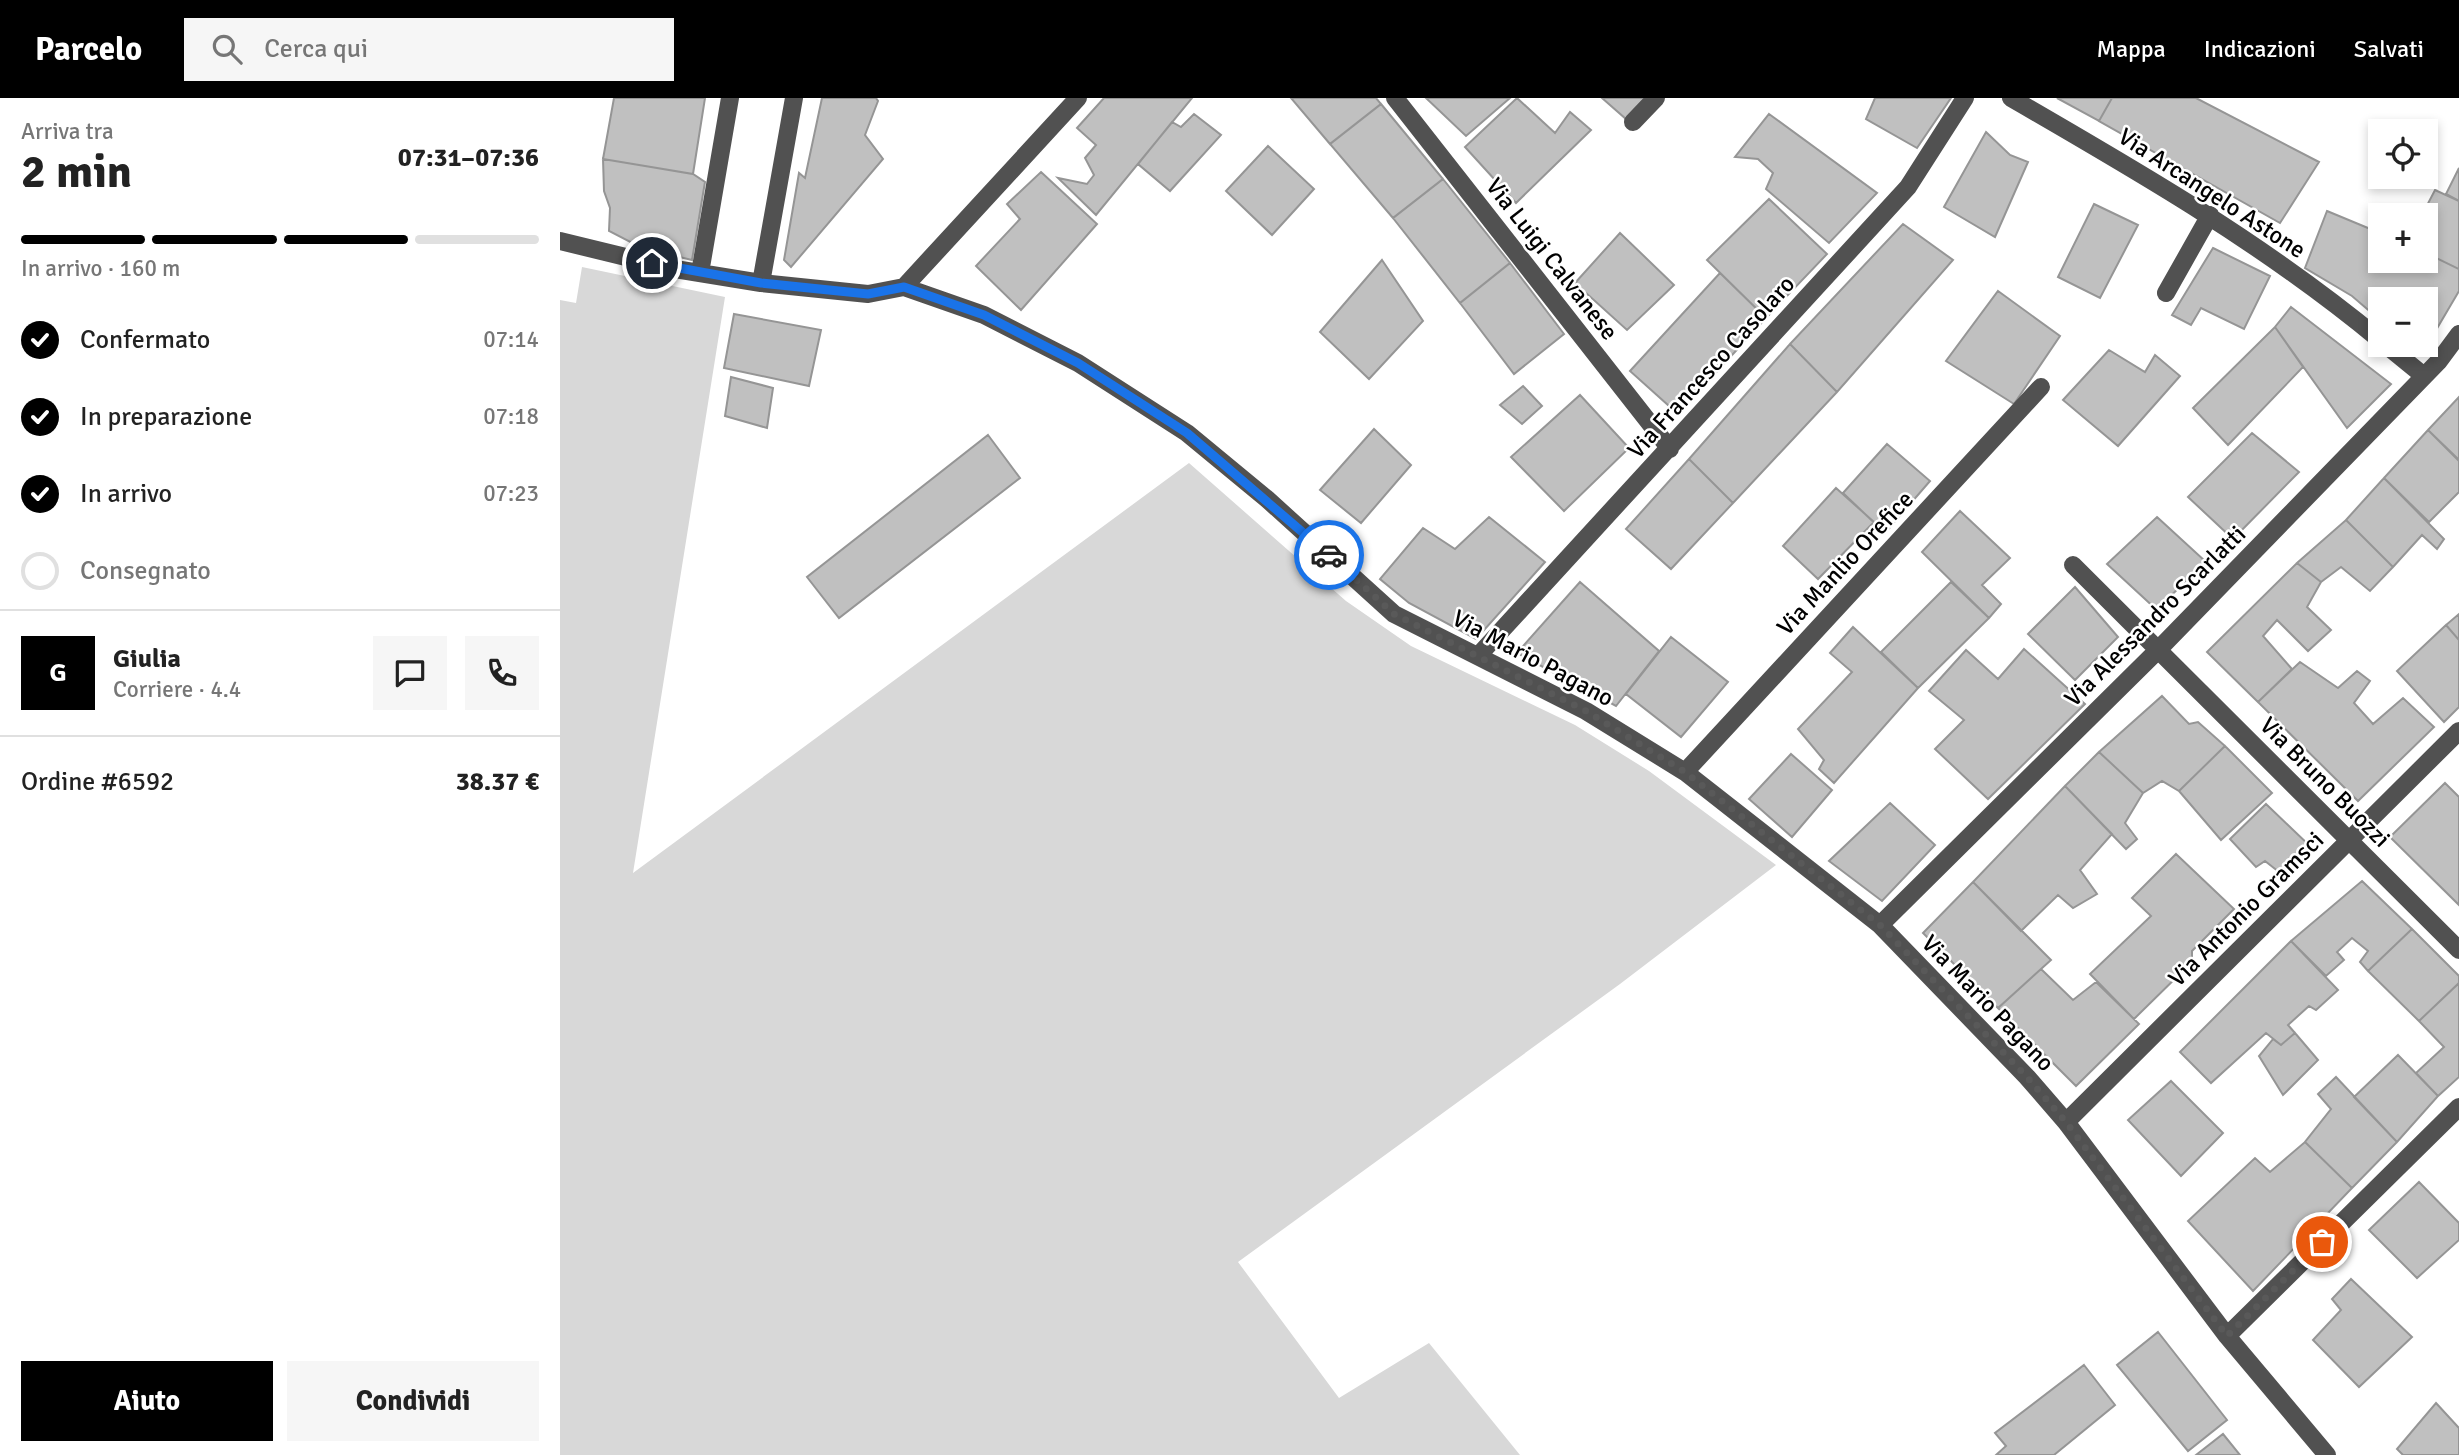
<!DOCTYPE html>
<html lang="it">
<meta charset="utf-8">
<style>
body{margin:0;font-family:Signika,sans-serif;background:#f6f6f6;color:#222;height:100vh;display:flex;flex-direction:column;font-size:26px;white-space:nowrap}
*{box-sizing:border-box;margin:0}
p{font-size:23px;color:#767676}
.icon{flex:none;width:38px;height:38px;fill:none;stroke:currentColor;stroke-width:2;stroke-linecap:round;stroke-linejoin:round}
.map{position:relative;flex:1;overflow:hidden}
.drawer{display:flex;flex-direction:column;background:#fff;width:560px}
.drawer>*{flex:none}
.tools{position:absolute;left:1808px;top:21px;display:grid;gap:14px}
.tools a{display:grid;place-items:center;width:70px;height:70px;border-radius:0px;background:#fff;box-shadow:0 4px 10px #0003;font-size:35px}
.pin{position:absolute;display:grid;place-items:center;width:60px;height:60px;color:#fff;margin:-30px;border:4px solid #fff;border-radius:50%;box-shadow:0 2px 7px #0007}
.courier{position:absolute;display:grid;place-items:center;width:70px;height:70px;margin:-35px;border:5px solid #1a73e8;border-radius:50%;background:#fff;color:#222;box-shadow:0 2px 9px #0007}
.overview em{font-style:normal;font-weight:800}
.overview div{display:flex;flex-direction:column-reverse}
.overview{display:flex;align-items:center;justify-content:space-between;height:119px;padding:0 21px}
h1{font-size:46px;font-weight:800;line-height:52px}
.bar{display:grid;grid-template-columns:repeat(4,1fr);gap:10px 7px;align-content:center;height:84px;padding:0 21px}
.bar i{height:9px;border-radius:5px;background:#e0e0e0}
.bar .on{background:#000}
.bar p{grid-column:span 4}
.line{display:flex;align-items:center;gap:18px;padding:0 21px;border-top:2px solid #e0e0e0}
.line div{flex:1}
.round{display:grid;place-items:center;flex:none;width:74px;height:74px;border-radius:0px;background:#f6f6f6}
ol{padding:0 21px;list-style:none}
li{display:flex;align-items:center;gap:21px;height:77px}
li p{margin-inline-start:auto}
li .icon{padding:7px;border-radius:50%;background:#000;color:#fff;stroke-width:4}
li:last-child{color:#767676}
li i{width:38px;height:38px;border:4px solid #e0e0e0;border-radius:50%}
.action{display:flex;gap:14px;margin-top:auto;padding:14px 21px}
.action a{flex:1;height:80px;border-radius:0px;background:#000;color:#fff;font-size:28px;font-weight:800;line-height:80px;text-align:center}
.action a+a{background:#f6f6f6;color:#222}
header{display:flex;align-items:center;gap:42px;box-sizing:border-box;height:98px;padding:0 35px;background:#000;color:#fff}
header strong{font-size:33px}
nav{display:flex;gap:38px;margin-inline-start:auto;font-size:24px}
.search{width:490px;height:63px;background:#f6f6f6;display:flex;align-items:center;gap:18px;box-sizing:border-box;padding:0 24px;border-radius:0px;color:#767676;font-size:26px}
main{display:flex;flex:1;min-height:0}
.map>svg:first-child{display:block}
.green{fill:#d8d8d8}
.building{fill:#c0c0c0;stroke:#959595;stroke-width:2}
.lines{fill:none;stroke-linecap:round;stroke-linejoin:round}
.minor{stroke:#515151;stroke-width:18}
.done{stroke:#595959;stroke-width:7;stroke-dasharray:0 12.6}
.route{stroke:#1a73e8;stroke-width:9}
.labels{text-anchor:middle;dominant-baseline:central;stroke-width:5;stroke-linejoin:round;paint-order:stroke}
.street-label{font-size:24px;fill:#000;stroke:#fff}
</style>
<header>
<strong>Parcelo</strong>
<div class="search"><svg class="icon" aria-label="search" viewBox="0 0 24 24"><circle cx="10" cy="10" r="6"/><path d="M15 15l6 6"/></svg>Cerca qui</div>
<nav><a>Mappa</a><a>Indicazioni</a><a>Salvati</a></nav>
</header>
<main>
<section class="drawer">
<div class="overview"><div><h1>2 min</h1><p>Arriva tra</p></div><em>07:31–07:36</em></div>
<div class="bar"><i class="on"></i><i class="on"></i><i class="on"></i><i></i><p>In arrivo · 160 m</p></div>
<ol>
<li><svg class="icon" aria-label="check" viewBox="0 0 24 24"><path d="M5 12l5 5 9-10"/></svg>Confermato<p>07:14</p></li>
<li><svg class="icon" aria-label="check" viewBox="0 0 24 24"><path d="M5 12l5 5 9-10"/></svg>In preparazione<p>07:18</p></li>
<li><svg class="icon" aria-label="check" viewBox="0 0 24 24"><path d="M5 12l5 5 9-10"/></svg>In arrivo<p>07:23</p></li>
<li><i></i>Consegnato</li>
</ol>
<div class="line" style="height:126px"><b class="round" style="background:#000;color:#fff">G</b><div><b>Giulia</b><p>Corriere · 4.4</p></div><a class="round"><svg class="icon" aria-label="chat" viewBox="0 0 24 24"><path d="M4 5h16v11H9l-5 4z"/></svg></a><a class="round"><svg class="icon" aria-label="phone" viewBox="0 0 24 24"><path d="M5 4h4l2 5-3 2q2 4 5 5l2-3 5 2v4C11 20 4 13 5 4z"/></svg></a></div>
<div class="line" style="height:91px"><div>Ordine #6592</div><b>38.37 €</b></div>
<div class="action"><a>Aiuto</a><a>Condividi</a></div>
</section>
<div class="map">
<svg width="1899" height="1357" viewBox="0 0 1899 1357">
<rect width="100%" height="100%" fill="#fff"/>
<path class="green" d="M22,169L165,199L73,775L629,365L786,503L851,548L1015,627L1089,673L1216,767L1060,886L678,1164L779,1300L869,1245L960,1357H0V202L16,205Z"/>
<path class="building" d="M54,0H145L133,76L43,61Z
M262,0H316L318,3L305,37L323,61L231,169L224,162L239,75L245,80Z
M544,0H632L536,117L498,80L527,86L534,77L525,60L536,47L517,30Z
M731,0H816L821,6L770,46Z
M866,0H950L906,38Z
M957,0L995,35L1010,14L1031,32L956,105L905,49Z
M1042,0H1085L1066,21Z
M1315,0H1391L1357,50L1306,21Z
M1497,0H1552L1539,23Z
M1552,0H1636L1759,64L1720,125L1539,23Z
M821,6L883,81L833,120L770,46Z
M634,16L661,37L610,93L578,66L612,24L621,29Z
M1209,16L1317,95L1269,145L1206,91L1213,75L1198,61L1175,59Z
M1426,34L1450,57L1468,64L1435,139L1384,109Z
M708,48L754,91L712,137L666,93Z
M43,61L133,76L145,84L132,162L82,150L49,133L50,110L44,93Z
M1899,70V103L1886,96Z
M481,74L537,126L461,212L416,168L460,121L447,106Z
M883,81L950,165L900,205L833,120Z
M1875,92L1899,103V171L1866,155V117H1862Z
M1209,101L1267,156L1206,220L1147,162Z
M1534,106L1578,127L1540,200L1498,179Z
M1767,113L1820,135V163H1866V155L1899,171V193L1869,244L1866,243V201H1820V222L1792,198L1745,170Z
M1343,126L1393,162L1277,294L1230,246Z
M1060,135L1114,187L1067,232L1015,185Z
M1653,150L1710,178L1684,231L1641,210L1631,227L1612,217Z
M822,162L863,223L809,281L760,234Z
M950,165L1004,236L954,276L900,205Z
M1160,175L1206,220L1118,316L1070,273Z
M1438,193L1500,238L1454,306L1386,263Z
M1731,209L1831,286L1787,330L1715,229Z
M174,216L261,232L249,288L164,270Z
M1715,229L1743,269L1668,347L1633,310Z
M1230,246L1277,294L1173,405L1129,361Z
M1549,252L1585,274L1595,257L1620,278L1558,348L1503,302Z
M171,279L213,290L207,330L165,318Z
M963,288L982,308L962,326L940,307Z
M1020,297L1069,350L1004,413L951,359Z
M1899,299V362L1868,332Z
M814,331L851,367L801,425L760,392Z
M1868,332L1899,363V394L1869,424L1824,380Z
M1692,335L1739,374L1673,441L1628,399Z
M428,337L460,380L279,520L247,479Z
M1327,346L1370,383L1325,435L1283,395Z
M1129,361L1173,405L1111,471L1066,431Z
M1824,380L1884,441L1877,451L1862,437L1833,469L1786,422Z
M1276,390L1314,424L1258,481L1223,448Z
M1400,413L1450,460L1422,487L1441,506L1429,520L1362,454Z
M929,419L985,464L916,541L849,505L820,481L863,430L895,451Z
M1597,419L1645,463L1597,512L1547,466Z
M1786,422L1833,469L1810,493L1781,469L1761,484L1737,465Z
M1737,465L1761,484L1747,509L1771,532L1748,553L1717,522L1703,538L1732,571L1698,604L1647,554Z
M1020,484L1099,553L1056,608L957,555Z
M1391,484L1429,520L1358,590L1321,554Z
M1515,489L1558,539L1515,582L1468,536Z
M1899,516V542L1886,527Z
M1886,527L1899,542V609L1884,624L1837,573Z
M1293,529L1358,590L1274,685L1259,671L1264,662L1238,631L1292,574L1270,555Z
M1111,539L1168,584L1121,639L1066,596Z
M1464,551L1525,606L1428,701L1375,651L1404,622L1369,593L1406,552L1438,581Z
M1740,564L1778,590L1797,573L1810,583L1794,605L1813,626L1843,600L1874,629L1798,703L1698,604Z
M1602,598L1629,626L1638,624L1665,648L1619,693L1602,683L1583,695L1539,654Z
M1665,648L1712,695L1661,742L1619,693Z
M1539,654L1583,695L1565,725L1577,741L1566,751L1505,688Z
M1231,656L1272,692L1232,739L1189,701Z
M1885,685L1899,699V807L1830,739Z
M1505,688L1552,736L1520,772L1537,796L1513,810L1498,797L1461,833L1413,784Z
M1330,705L1375,747L1322,803L1269,763Z
M1706,706L1752,750L1724,778L1705,763L1696,769L1670,741Z
M1616,756L1674,811L1632,853V864L1574,921L1530,876L1591,818L1572,800Z
M1802,783L1852,831L1808,873L1800,864L1808,853L1792,840L1777,854L1784,862L1766,878L1731,843Z
M1413,784L1491,862L1438,910L1363,835Z
M1852,831L1899,878V885L1859,923L1808,873Z
M1731,843L1778,892L1756,912L1749,908L1728,927L1735,935L1721,947L1706,935L1651,985L1620,954Z
M1481,871L1513,902L1536,884L1579,926L1516,988L1438,910Z
M1899,885V979L1878,998L1856,975L1884,949L1859,923Z
M1735,935L1758,962L1723,997L1699,958L1713,941L1721,947Z
M1838,957L1878,998L1837,1044L1794,999Z
M1776,979L1837,1044L1792,1090L1745,1044L1771,1011L1758,996Z
M1611,983L1663,1035L1621,1078L1568,1022Z
M1745,1044L1792,1090L1693,1193L1628,1123L1695,1060L1710,1074Z
M1859,1084L1899,1125V1142L1857,1180L1809,1132Z
M1791,1181L1852,1239L1799,1289L1753,1242L1781,1212L1772,1201Z
M1598,1234L1667,1322L1628,1353L1557,1267Z
M1524,1267L1555,1307L1494,1357H1436L1446,1348L1435,1335Z
M1876,1305L1899,1330V1357H1843L1837,1351Z
M1663,1336L1680,1357H1636Z"/>
<g class="lines">
<path class="minor" d="M835,0L1110,351
M1451,0C1581,75 1704,146 1820,242
M1073,24L1096,0
M0,143L115,171L201,185L308,196L344,189L424,217L518,265L627,335L707,401L834,516L1026,613L1125,674L1320,827L1467,979L1506,1024L1667,1238L1767,1357
M140,175L170,0
M201,185L234,0
M344,189L518,0
M1606,195L1650,117
M1826,247L1864,278
M1513,467L1899,852
M918,558L1348,89L1405,0
M1125,674L1481,289
M1320,827L1597,553L1879,263L1899,236
M1506,1024L1899,633
M1667,1238L1899,1009"/>
</g>
<g class="lines">
<path class="done" d="M769,457L834,516L1026,613L1125,674L1320,827L1467,979L1506,1024L1667,1238L1762,1144"/>
<path class="route" d="M92,165L201,185L308,196L344,189L424,217L518,265L627,335L769,457"/>
</g>
<g class="labels">
<g class="street-label">
<text transform="translate(1652 95) rotate(33)">Via Arcangelo Astone</text>
<text transform="translate(992 161) rotate(52)">Via Luigi Calvanese</text>
<text transform="translate(1151 269) rotate(-48)">Via Francesco Casolaro</text>
<text transform="translate(1285 465) rotate(-47)">Via Manlio Orefice</text>
<text transform="translate(1595 518) rotate(-45)">Via Alessandro Scarlatti</text>
<text transform="translate(973 560) rotate(28)">Via Mario Pagano</text>
<text transform="translate(1765 684) rotate(45)">Via Bruno Buozzi</text>
<text transform="translate(1686 811) rotate(-45)">Via Antonio Gramsci</text>
<text transform="translate(1428 905) rotate(46)">Via Mario Pagano</text>
</g>
</g>
</svg>
<div class="tools">
<a><svg class="icon" aria-label="locate" viewBox="0 0 24 24"><circle cx="12" cy="12" r="6"/><path d="M12 2v4M12 18v4M2 12h4M18 12h4"/></svg></a>
<a>+</a>
<a>−</a>
</div>
<div class="pin" style="left:1762px;top:1144px;background:#ea580c"><svg class="icon" aria-label="bag" viewBox="0 0 24 24"><path d="M5 8h14l-1 12H6zM9 8a3 3 0 0 1 6 0"/></svg></div>
<div class="pin" style="left:92px;top:165px;background:#1f2937"><svg class="icon" aria-label="home" viewBox="0 0 24 24"><path d="M3 11l9-7 9 7M6 9v11h12V9"/></svg></div>
<div class="courier" style="left:769px;top:457px"><svg class="icon" aria-label="car" viewBox="0 0 24 24"><path d="M5 17H2v-5l4-1 3-4h7l3 4 3 1v5h-3M9 17h6M6 11h13"/><circle cx="7" cy="17" r="2"/><circle cx="17" cy="17" r="2"/></svg></div>
</div>
</main>
